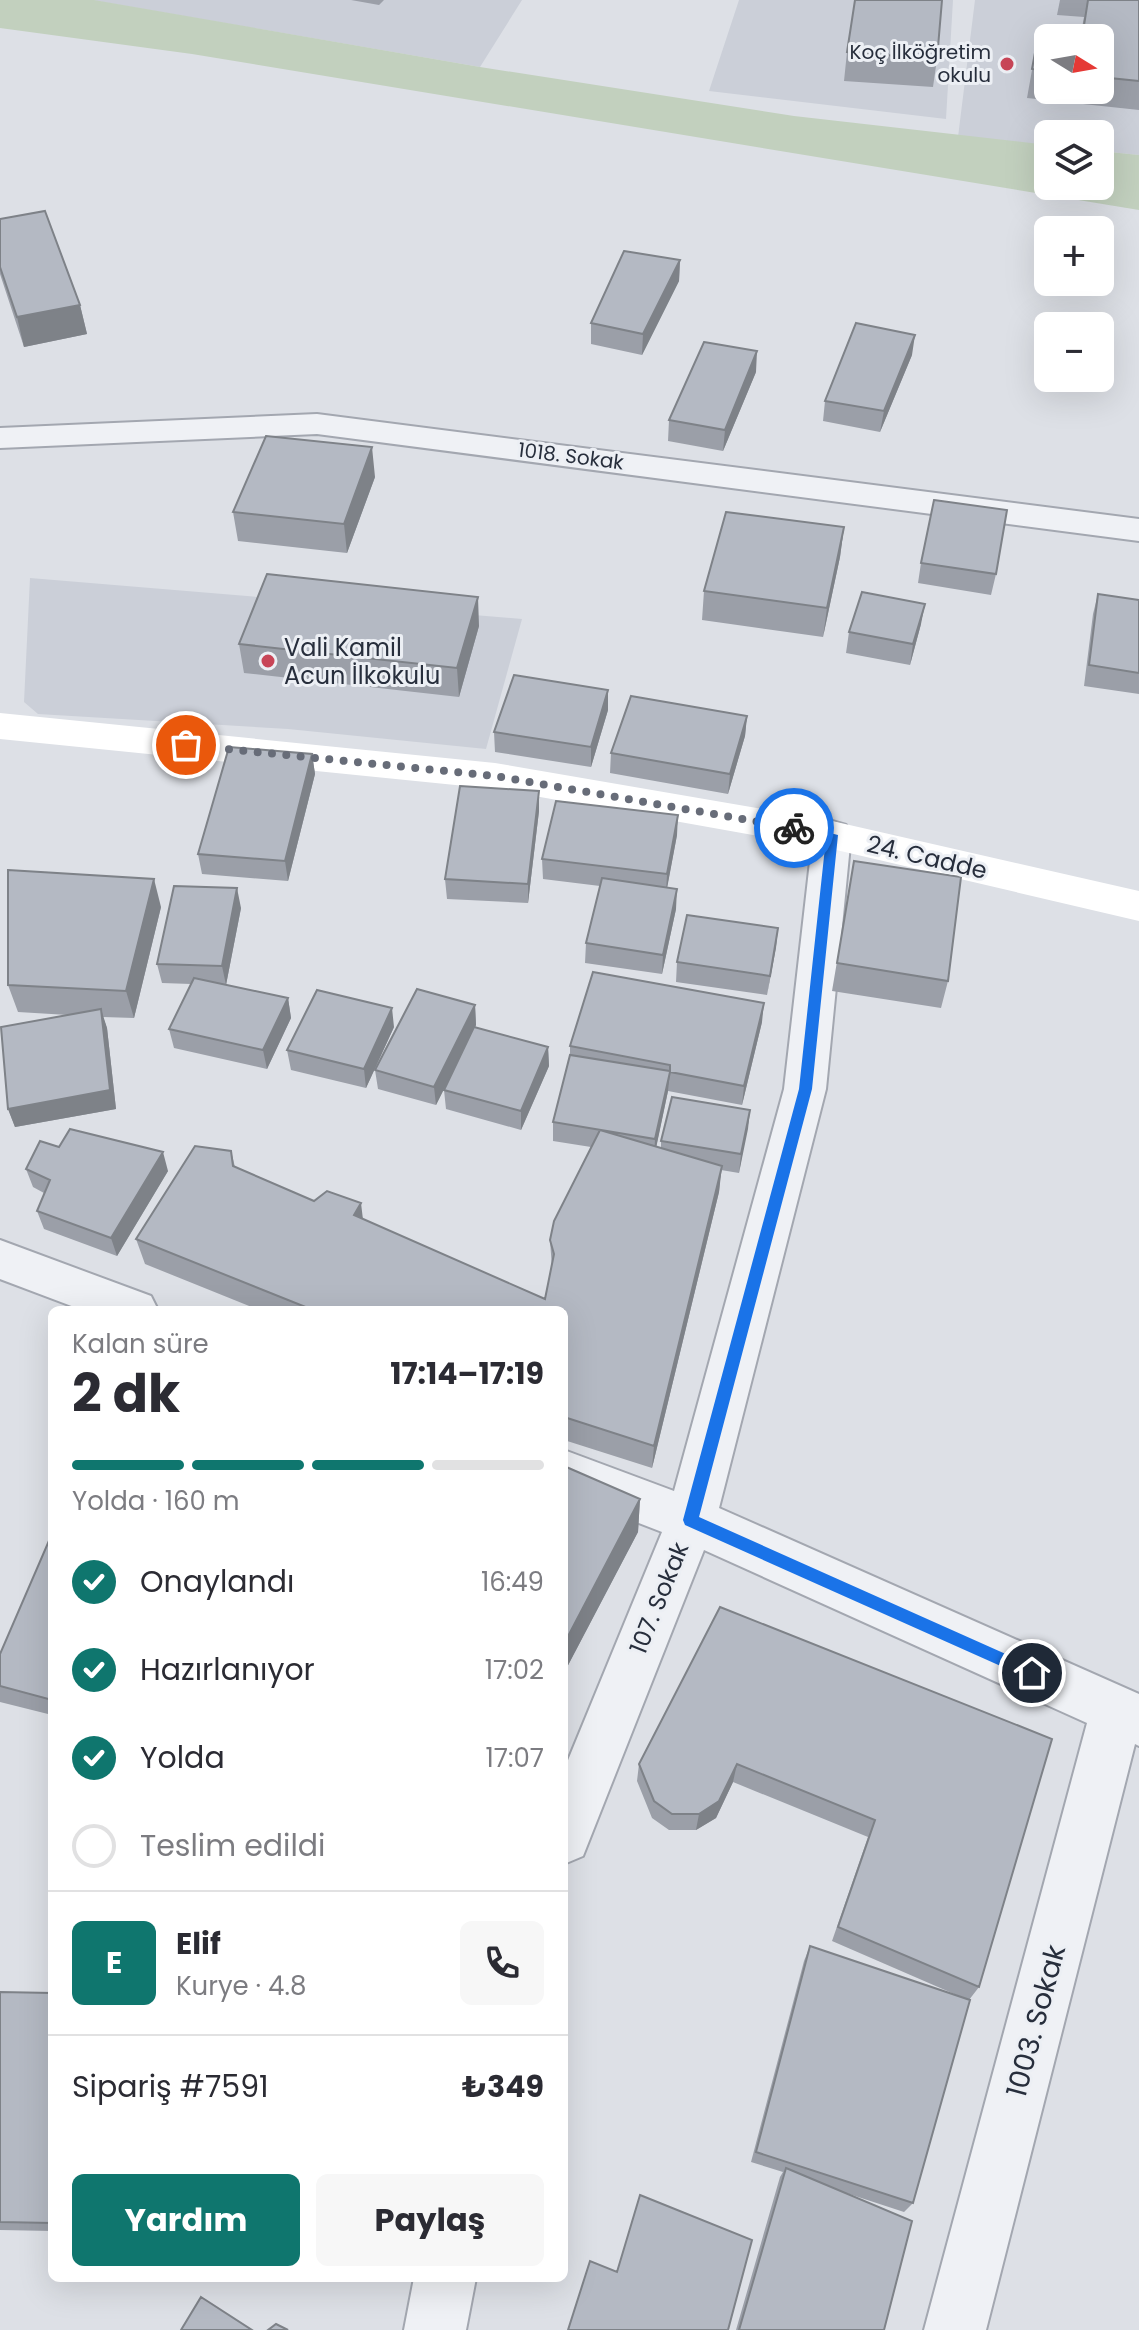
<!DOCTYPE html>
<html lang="tr">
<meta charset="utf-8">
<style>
body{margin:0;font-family:Poppins,sans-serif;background:#f7f7f7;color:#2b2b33;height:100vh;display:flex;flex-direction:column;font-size:30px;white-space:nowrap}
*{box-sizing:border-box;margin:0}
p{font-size:26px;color:#7c7c81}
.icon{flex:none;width:44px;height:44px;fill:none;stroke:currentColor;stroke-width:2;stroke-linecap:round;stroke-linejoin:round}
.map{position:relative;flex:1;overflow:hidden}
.details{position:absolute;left:48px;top:1306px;width:520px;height:976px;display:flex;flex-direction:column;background:#fff;border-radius:12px;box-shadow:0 8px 32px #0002}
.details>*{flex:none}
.needle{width:52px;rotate:101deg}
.fabs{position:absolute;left:1034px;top:24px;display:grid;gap:16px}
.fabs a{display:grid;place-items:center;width:80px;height:80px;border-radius:12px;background:#fff;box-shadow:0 8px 32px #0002;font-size:40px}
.pin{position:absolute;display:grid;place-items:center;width:68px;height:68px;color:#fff;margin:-34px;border:4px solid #fff;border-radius:50%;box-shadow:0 2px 8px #0007}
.courier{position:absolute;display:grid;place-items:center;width:80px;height:80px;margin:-40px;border:6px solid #1a73e8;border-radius:50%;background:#fff;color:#222;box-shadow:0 2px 10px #0007}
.summary em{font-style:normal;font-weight:700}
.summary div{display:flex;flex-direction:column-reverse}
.summary{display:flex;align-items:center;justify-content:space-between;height:136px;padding:0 24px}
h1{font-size:52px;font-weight:700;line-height:60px}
.bar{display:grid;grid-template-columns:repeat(4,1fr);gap:12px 8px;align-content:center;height:96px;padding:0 24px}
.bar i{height:10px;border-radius:6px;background:#e1e1e2}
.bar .active{background:#0f766e}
.bar p{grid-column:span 4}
.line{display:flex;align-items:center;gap:20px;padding:0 24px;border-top:2px solid #e1e1e2}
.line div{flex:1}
.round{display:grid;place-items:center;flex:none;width:84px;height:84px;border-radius:12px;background:#f7f7f7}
ol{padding:0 24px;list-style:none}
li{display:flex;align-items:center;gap:24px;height:88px}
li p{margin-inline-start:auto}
li .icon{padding:8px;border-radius:50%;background:#0f766e;color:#fff;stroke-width:4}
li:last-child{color:#7c7c81}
li i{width:44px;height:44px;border:4px solid #e1e1e2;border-radius:50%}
.button{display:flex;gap:16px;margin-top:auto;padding:16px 24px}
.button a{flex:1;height:92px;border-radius:12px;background:#0f766e;color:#fff;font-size:32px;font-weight:700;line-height:92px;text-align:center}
.button a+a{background:#f7f7f7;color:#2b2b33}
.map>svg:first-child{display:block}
.built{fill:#cbcfd8;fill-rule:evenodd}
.green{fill:#c2d0be}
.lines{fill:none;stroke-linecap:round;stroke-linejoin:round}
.street-casing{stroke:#a3a7b0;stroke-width:4}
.street{fill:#eff1f5;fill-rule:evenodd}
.secondary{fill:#fff;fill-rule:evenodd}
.wall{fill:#9b9fa8}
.shaded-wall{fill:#7e8288}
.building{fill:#b4b9c3;stroke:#7e8288;stroke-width:2}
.route{fill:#1a73e8}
.done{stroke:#676c78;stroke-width:8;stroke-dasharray:0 14.4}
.poi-dot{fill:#c84557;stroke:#eceff4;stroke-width:3}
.labels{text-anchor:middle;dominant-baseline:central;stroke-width:6;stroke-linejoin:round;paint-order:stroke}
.far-poi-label{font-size:20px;fill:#272e3c;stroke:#eceff4;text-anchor:end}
.far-street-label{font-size:20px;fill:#272e3c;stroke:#eceff4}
.poi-label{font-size:24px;fill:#272e3c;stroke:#eceff4;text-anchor:start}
.street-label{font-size:24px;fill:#272e3c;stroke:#eceff4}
.near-street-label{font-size:28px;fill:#272e3c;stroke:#eceff4}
</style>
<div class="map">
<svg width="1139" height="2330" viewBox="0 0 1139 2330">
<rect width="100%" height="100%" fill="#dde0e6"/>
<path class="built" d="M91,0H522L480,67Z
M739,0H953L946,119L709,91Z
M975,0H1139V155L1100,151V134H1048V146L958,137ZM1048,38H1100V90H1048Z
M30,578L522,619L486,749L288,729L38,714L24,702Z"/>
<path class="green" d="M0,0H94L480,67L794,116L1048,145V186H1100V151L1139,155V210L192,54L0,28Z"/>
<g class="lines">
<g class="street-casing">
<path id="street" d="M317,414L1139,519V541L317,434L0,448V428Z
M832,821L846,825L851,835L826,1089L719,1508L1139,1694V1746L1135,1744L986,2330H924L1087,1723L704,1550L583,1856L564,1864V1770L662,1532L564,1494V1450L674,1491L784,1089L813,835L818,825Z
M0,1240L151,1296L158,1310H82L0,1279Z
M414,2278H476L466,2330H404Z"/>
</g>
<use href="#street" class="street"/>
<path class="secondary" d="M0,713L495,763L832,821L1139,891V921L832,849L495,789L0,739Z"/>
</g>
<path class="wall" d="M351,0H384L379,5Z
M1060,0H1139V110L1027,98L1037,42L1048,43V90H1100V38H1080L1084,17L1057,15Z
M847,52L937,59L933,87L844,81Z
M0,219L80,305L87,334L24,347L0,274Z
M680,260L679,281L642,355L591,344V323Z
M912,355L880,432L823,421L825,401Z
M756,372L723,451L668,441L669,420Z
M375,477L347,553L238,541L233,512Z
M844,527L840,557L823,637L702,620L704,591Z
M921,563L996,574L991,595L918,583Z
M1098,594L1139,600V694L1084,686L1093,614Z
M921,624L910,665L846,653L849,632Z
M479,626L459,697L244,673L239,644Z
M608,710L591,767L495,752L494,732Z
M747,716L745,736L728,794L610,773L611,753Z
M312,754L315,774L288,881L202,874L198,854Z
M539,791V811L528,903L447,899L445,879Z
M677,835L667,887L676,909L662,974L585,963L586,943L600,886L543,879L542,859Z
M854,861L948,981L941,1008L832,991Z
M161,907L134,1018L103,1017L107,1028L116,1109L15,1127L8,1109L68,1015L18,1012L8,985Z
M241,908L226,985L288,998L291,1018L267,1069L174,1048L169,1029L191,984L162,983L157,964Z
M778,928L767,995L676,982L677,962Z
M475,1005L476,1025L475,1028L548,1047L549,1066L521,1130L446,1109L444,1090L458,1061L436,1105L378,1089L375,1070Z
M762,1022L742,1105L668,1091L656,1147L661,1148V1141L750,1110L739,1173L721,1170L719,1192L652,1468L564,1440V1310H259L145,1264L136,1239L231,1151L235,1167L314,1201L363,1219L545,1299L552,1268L550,1240L591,1147L553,1141V1122L570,1056V1046Z
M394,1027L366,1088L291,1070L287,1050Z
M26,1169L168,1171L117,1256L44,1229L37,1211L44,1193L33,1187Z
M564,1466L640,1499L638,1532L565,1671H564Z
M52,1537V1715L0,1702V1654Z
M1052,1739L979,1987L969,2000L913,2203L904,2212L846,2193L884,2330H736L780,2177L783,2172L751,2162L804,1961L810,1946L968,2000L832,1941L868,1837L733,1782L716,1818L696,1830H669L652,1818L637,1781L639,1764Z
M0,1992L52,1993V2231L0,2230Z"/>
<path class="shaded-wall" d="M680,260L679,281L642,355L643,334Z
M80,305L87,334L24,347L17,317Z
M915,335L912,355L880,432L884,411Z
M757,351L756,372L723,451L725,430Z
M372,447L375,477L347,553L344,524Z
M844,527L840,557L823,637L827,608Z
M478,597L479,626L459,697L457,668Z
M925,604L921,624L910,665L913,644Z
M608,690V710L591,767V747Z
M747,716L745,736L728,794L730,774Z
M312,754L315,774L288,881L285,861Z
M539,791V811L528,903V884Z
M678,815L677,835L666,894L667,874Z
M154,879L161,907L134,1018L126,991Z
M237,888L241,908L226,985L222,966Z
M677,889L676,909L662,974L663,955Z
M778,928L776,948L767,995L770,976Z
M288,998L291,1018L267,1069L263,1050Z
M764,1003L762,1022L742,1105L744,1086Z
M475,1005L476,1025L436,1105L434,1087Z
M392,1008L394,1027L366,1088L364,1069Z
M101,1009L107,1028L116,1109L15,1127L8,1109Z
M548,1047L549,1066L521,1130V1111Z
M670,1072L668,1091L654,1158L655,1139Z
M750,1110L748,1129L739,1173L741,1154Z
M163,1152L168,1171L117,1256L111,1238Z
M722,1166L719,1192L652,1468L654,1446Z
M361,1203L364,1228L354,1215Z
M640,1499L638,1532L565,1671V1642Z
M737,1764L733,1782L716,1818L696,1830L699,1814Z"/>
<path class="building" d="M855,0H942L937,59L847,52Z
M1088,0H1139V81L1100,77V38H1082Z
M1037,42L1048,43V71L1032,69Z
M45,211L80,305L17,317L0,267V219Z
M624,251L680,260L643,334L591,323Z
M856,323L915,335L884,411L825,401Z
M704,342L757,351L725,430L669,420Z
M266,436L372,447L344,524L233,512Z
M934,500L1007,510L996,574L921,563Z
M726,512L844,527L827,608L704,591Z
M267,574L478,597L457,668L239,644Z
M862,592L925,604L913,644L849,632Z
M1098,594L1139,600V673L1089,665Z
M514,675L608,690L591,747L494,732Z
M631,696L747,716L730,774L611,753Z
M229,747L312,754L285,861L198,854Z
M460,786L539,791L528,884L445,879Z
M556,801L678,815L667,874L542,859Z
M854,861L961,877L948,981L837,963Z
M8,870L154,879L126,991L8,985Z
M602,878L677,889L663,955L586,943Z
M174,886L237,888L222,966L157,964Z
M687,915L778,928L770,976L677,962Z
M593,972L764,1003L744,1086L670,1072L655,1139L553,1122L570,1055L670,1071V1065L570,1046Z
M194,978L288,998L263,1050L169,1029Z
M417,989L475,1005L434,1087L375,1070Z
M317,990L392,1008L364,1069L287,1050Z
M101,1009L110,1090L8,1109L1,1027Z
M474,1027L548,1047L521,1111L444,1090Z
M672,1097L750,1110L741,1154L661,1141Z
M70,1129L163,1152L111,1238L37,1211L50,1180L26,1169L40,1141L59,1147Z
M600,1130L722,1166L654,1446L564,1417V1310H313L136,1239L195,1146L231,1151L233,1166L314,1201L327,1191L361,1203L354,1215L545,1299L554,1254L550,1240L554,1221Z
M564,1466L640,1499L565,1642L564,1641Z
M51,1536L52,1537V1700L0,1686V1654Z
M720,1607L1052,1739L979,1987L838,1927L875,1820L737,1764L719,1801L699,1814H672L654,1801L639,1764Z
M810,1946L970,2000L913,2203L756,2152Z
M0,1992L52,1993V2223L0,2222Z
M786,2168L912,2221L884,2330H739Z
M640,2195L752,2240L728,2330H568L590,2261L617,2272Z
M201,2297L252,2330H181Z
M276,2324L288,2330H268Z"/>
<path class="route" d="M794,824L838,835L812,1089L699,1517L1037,1668L1039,1673L1032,1680L685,1525L683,1520L799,1089L826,838L790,831V825Z"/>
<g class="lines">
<path class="done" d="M186,745L495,776L794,828"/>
</g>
<g class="poi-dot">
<circle cx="1007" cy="64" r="8"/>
<circle cx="268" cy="661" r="8"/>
</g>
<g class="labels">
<g class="far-poi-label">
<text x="991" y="52">Koç İlköğretim<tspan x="991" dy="23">okulu</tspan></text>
</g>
<g class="far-street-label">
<text transform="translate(571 456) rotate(7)">1018. Sokak</text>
</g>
<g class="poi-label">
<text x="284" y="647">Vali Kamil<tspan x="284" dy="28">Acun İlkokulu</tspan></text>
</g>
<g class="street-label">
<text transform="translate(927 857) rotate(13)">24. Cadde</text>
<text transform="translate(659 1598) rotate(-68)">107. Sokak</text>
</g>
<g class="near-street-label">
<text transform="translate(1036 2021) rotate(-75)">1003. Sokak</text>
</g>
</g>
</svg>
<div class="fabs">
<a><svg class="needle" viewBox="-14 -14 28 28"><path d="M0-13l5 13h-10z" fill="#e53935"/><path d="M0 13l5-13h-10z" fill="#7c7c81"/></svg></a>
<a><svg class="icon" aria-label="layers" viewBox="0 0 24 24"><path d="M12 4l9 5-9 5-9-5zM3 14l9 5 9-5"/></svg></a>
<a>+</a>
<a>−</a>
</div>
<div class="pin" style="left:186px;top:745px;background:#ea580c"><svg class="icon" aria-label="bag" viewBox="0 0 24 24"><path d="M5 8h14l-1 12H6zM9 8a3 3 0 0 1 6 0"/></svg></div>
<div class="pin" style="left:1032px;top:1673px;background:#1f2937"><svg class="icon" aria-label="home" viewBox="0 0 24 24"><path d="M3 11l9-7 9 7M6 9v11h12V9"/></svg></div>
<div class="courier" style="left:794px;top:828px"><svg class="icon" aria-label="bike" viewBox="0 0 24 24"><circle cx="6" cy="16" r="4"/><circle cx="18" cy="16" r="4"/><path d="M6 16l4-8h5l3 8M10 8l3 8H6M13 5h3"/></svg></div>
<section class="details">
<div class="summary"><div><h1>2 dk</h1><p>Kalan süre</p></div><em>17:14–17:19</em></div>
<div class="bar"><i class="active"></i><i class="active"></i><i class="active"></i><i></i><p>Yolda · 160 m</p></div>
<ol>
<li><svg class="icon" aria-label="check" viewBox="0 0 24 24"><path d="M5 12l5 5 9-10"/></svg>Onaylandı<p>16:49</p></li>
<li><svg class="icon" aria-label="check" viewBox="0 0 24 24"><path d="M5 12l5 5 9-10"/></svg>Hazırlanıyor<p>17:02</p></li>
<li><svg class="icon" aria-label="check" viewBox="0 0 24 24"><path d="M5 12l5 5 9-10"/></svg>Yolda<p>17:07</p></li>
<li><i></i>Teslim edildi</li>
</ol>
<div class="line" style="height:144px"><b class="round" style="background:#0f766e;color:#fff">E</b><div><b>Elif</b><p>Kurye · 4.8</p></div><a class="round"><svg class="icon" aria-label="phone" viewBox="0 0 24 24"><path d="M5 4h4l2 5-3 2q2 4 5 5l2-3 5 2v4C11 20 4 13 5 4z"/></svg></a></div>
<div class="line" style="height:104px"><div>Sipariş #7591</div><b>₺349</b></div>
<div class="button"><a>Yardım</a><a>Paylaş</a></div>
</section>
</div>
